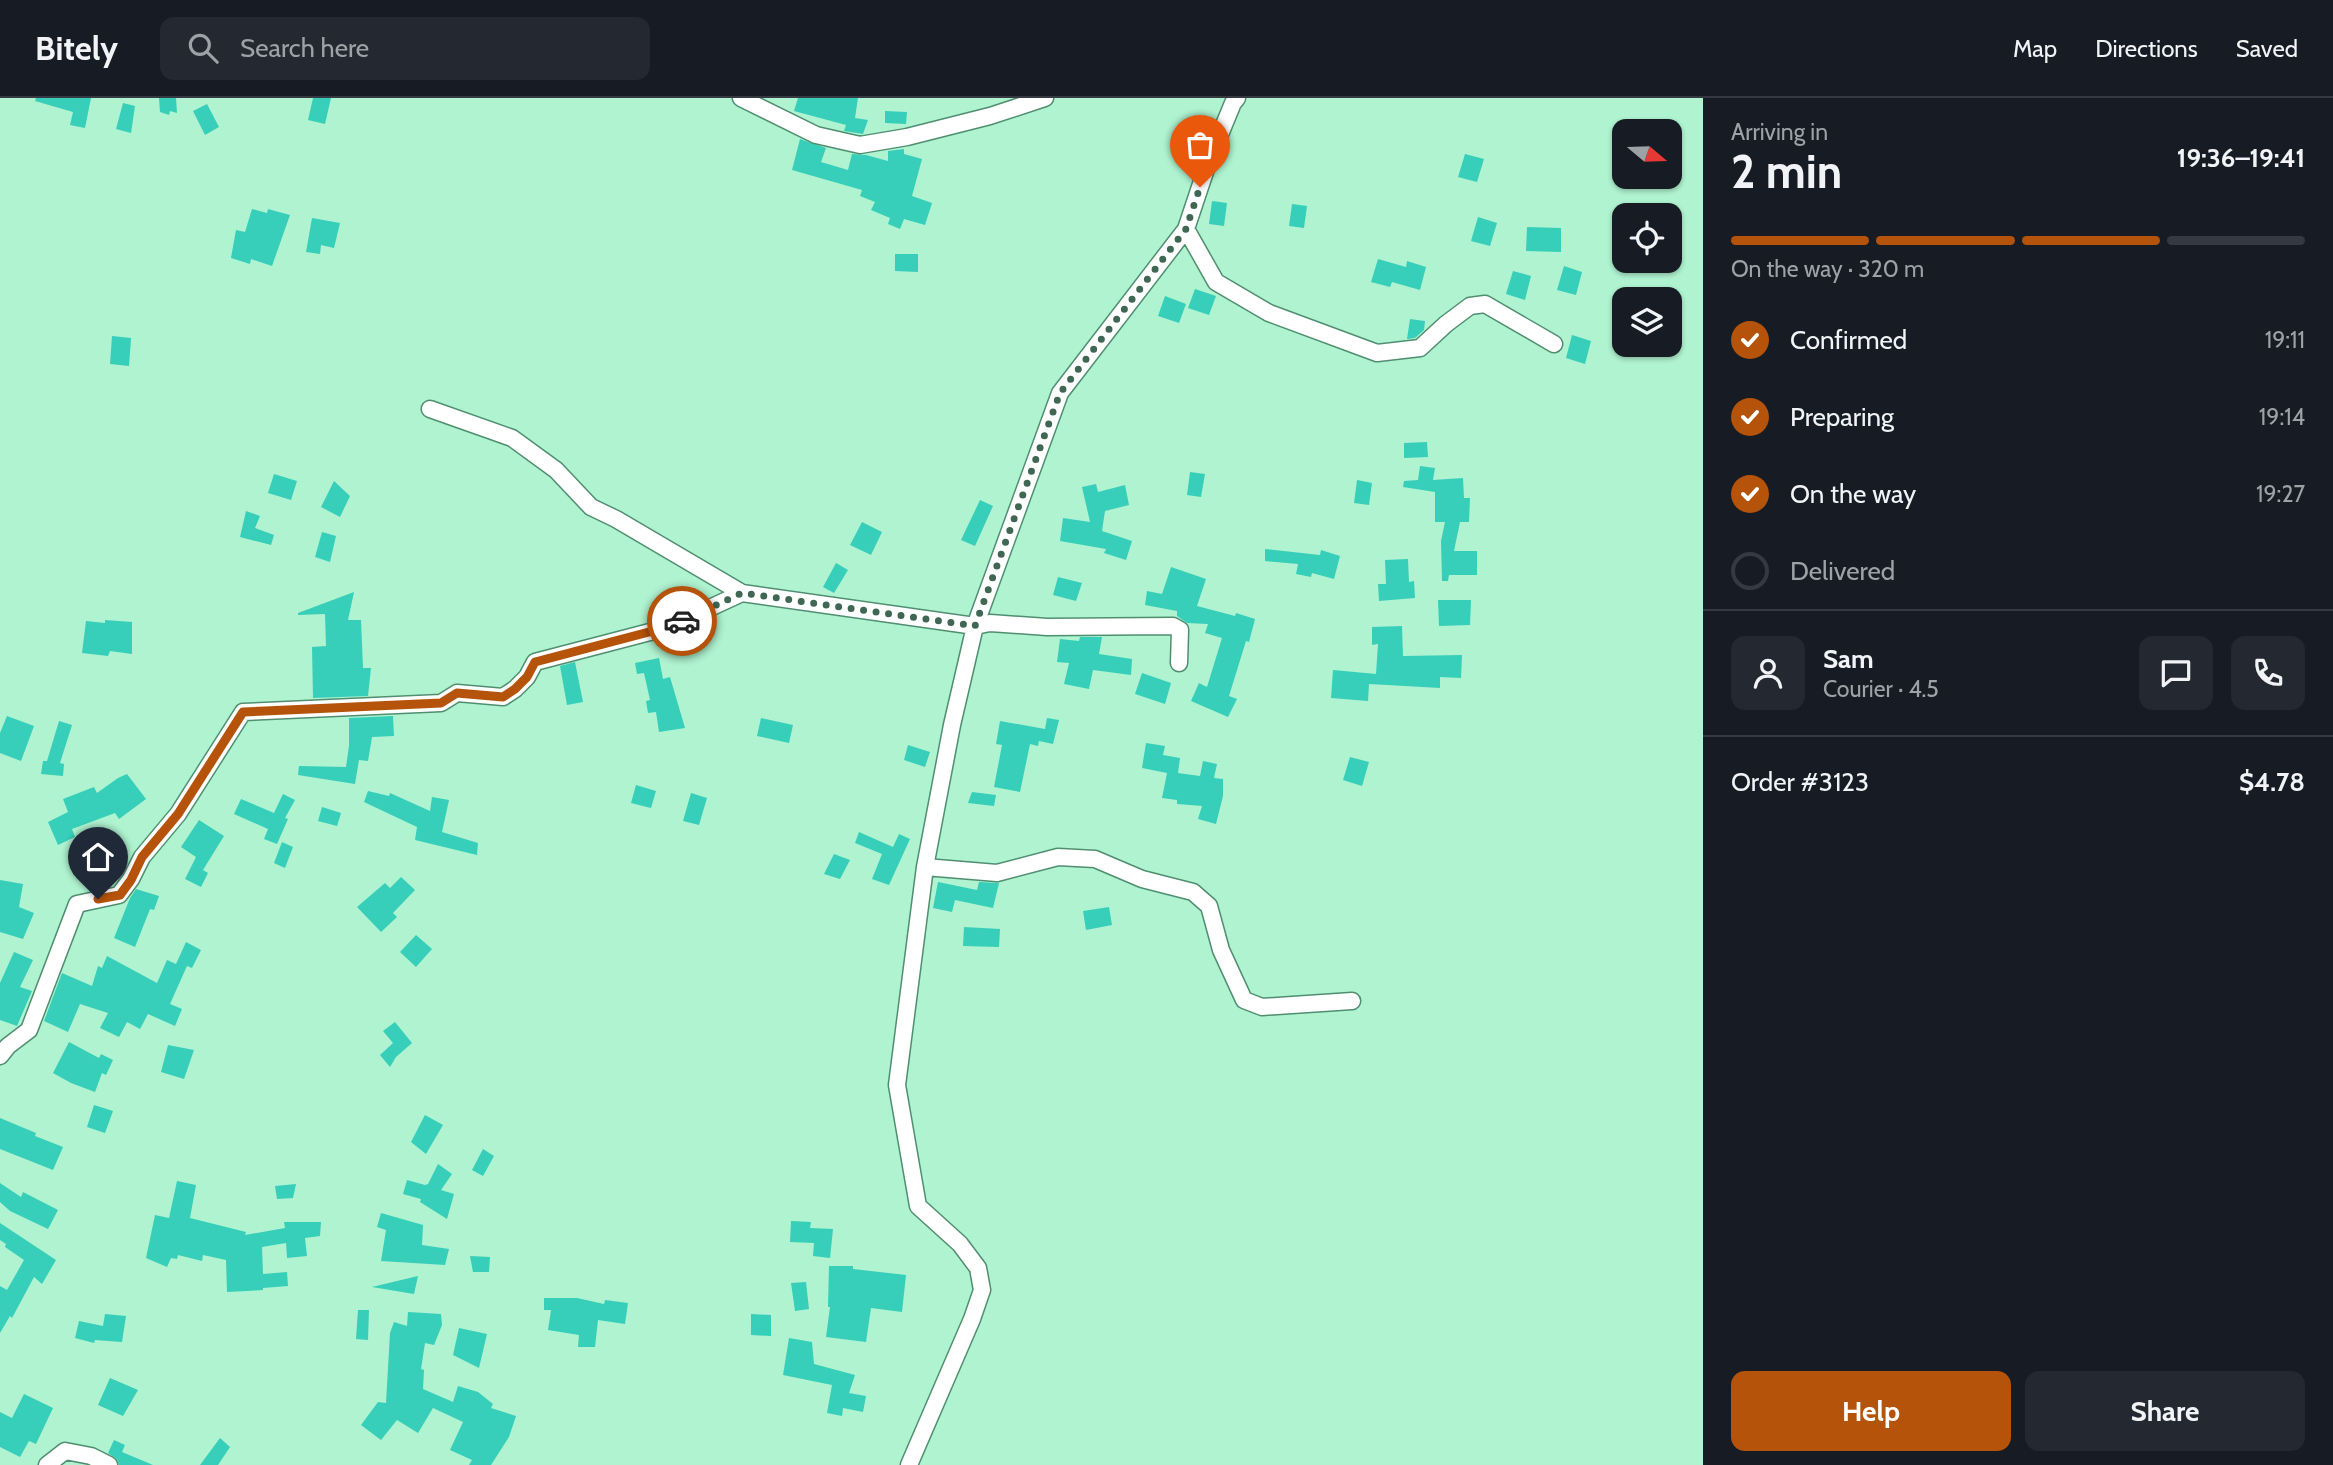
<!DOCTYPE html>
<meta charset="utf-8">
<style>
body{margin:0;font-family:Cabin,sans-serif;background:#242831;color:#f1f3f6;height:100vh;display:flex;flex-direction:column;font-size:26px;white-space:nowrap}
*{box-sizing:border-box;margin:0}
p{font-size:23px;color:#9ea1a6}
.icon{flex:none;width:38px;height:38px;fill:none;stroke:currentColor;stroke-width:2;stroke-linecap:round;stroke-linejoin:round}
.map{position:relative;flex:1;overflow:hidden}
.panel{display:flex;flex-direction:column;background:#171b24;width:630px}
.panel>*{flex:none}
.needle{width:46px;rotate:109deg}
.tools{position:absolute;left:1612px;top:21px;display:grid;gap:14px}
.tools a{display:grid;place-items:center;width:70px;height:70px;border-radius:14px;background:#171b24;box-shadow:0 2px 5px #0004;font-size:35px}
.pin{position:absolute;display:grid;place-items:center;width:60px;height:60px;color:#fff;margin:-72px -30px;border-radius:50% 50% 50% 0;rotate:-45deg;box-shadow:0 0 7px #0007}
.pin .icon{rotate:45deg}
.courier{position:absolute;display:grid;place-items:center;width:70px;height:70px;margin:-35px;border:5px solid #b45309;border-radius:50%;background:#fff;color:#222;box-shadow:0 2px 9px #0007}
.summary em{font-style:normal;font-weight:800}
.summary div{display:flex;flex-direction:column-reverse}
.summary{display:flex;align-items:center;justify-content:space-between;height:119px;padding:0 28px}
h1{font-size:46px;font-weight:800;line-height:52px}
.bar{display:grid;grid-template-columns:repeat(4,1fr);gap:10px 7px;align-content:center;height:84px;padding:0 28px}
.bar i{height:9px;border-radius:5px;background:#363941}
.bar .on{background:#b45309}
.bar p{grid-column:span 4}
.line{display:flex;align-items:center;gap:18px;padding:0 28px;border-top:2px solid #363941}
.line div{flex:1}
.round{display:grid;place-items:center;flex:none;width:74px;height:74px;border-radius:14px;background:#242831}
ol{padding:0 28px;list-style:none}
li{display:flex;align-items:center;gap:21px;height:77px}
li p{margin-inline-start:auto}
li .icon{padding:7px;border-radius:50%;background:#b45309;color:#fff;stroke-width:4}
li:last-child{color:#9ea1a6}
li i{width:38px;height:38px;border:4px solid #363941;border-radius:50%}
.cta{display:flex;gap:14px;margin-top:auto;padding:14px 28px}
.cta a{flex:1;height:80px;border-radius:14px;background:#b45309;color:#fff;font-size:28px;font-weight:800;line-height:80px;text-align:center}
.cta a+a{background:#242831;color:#f1f3f6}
header{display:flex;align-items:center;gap:42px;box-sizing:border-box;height:98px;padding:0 35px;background:#171b24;border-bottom:2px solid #363941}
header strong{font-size:33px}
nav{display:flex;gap:38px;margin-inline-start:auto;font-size:24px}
.search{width:490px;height:63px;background:#242831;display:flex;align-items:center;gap:18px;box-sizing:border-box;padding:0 24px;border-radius:14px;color:#9ea1a6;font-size:26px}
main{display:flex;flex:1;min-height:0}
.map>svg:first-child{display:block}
.building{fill:#37cfba}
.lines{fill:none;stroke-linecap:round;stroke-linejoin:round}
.street-casing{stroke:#4f8f70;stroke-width:19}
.street{stroke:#fff;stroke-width:16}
.done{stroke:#3f6754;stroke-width:7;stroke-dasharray:0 12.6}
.route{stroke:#b45309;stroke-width:9}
</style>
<header>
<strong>Bitely</strong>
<div class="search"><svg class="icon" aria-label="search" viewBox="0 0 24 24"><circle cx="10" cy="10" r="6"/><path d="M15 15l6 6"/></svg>Search here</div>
<nav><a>Map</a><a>Directions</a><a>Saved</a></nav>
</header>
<main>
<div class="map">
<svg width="1703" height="1367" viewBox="0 0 1703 1367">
<rect width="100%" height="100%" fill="#aff3d0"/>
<path class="building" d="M36,0H91L85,30L70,27L73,14L35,3Z
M159,0H176L177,15L170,13L169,17L160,14Z
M313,0H331L325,26L308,22Z
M798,0H858L855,20L868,22L863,36L844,33L846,27L794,13Z
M123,5L135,8L131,35L116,31Z
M207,6L219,29L205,37L193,13Z
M885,13L907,14L906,26L885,25Z
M800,41L826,50L821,64L848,72L852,56L866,57L888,63V53L904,51V56L922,61L912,98L932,105L925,127L904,121L900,131L888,126L890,120L871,112L875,104L860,98L862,92L792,72Z
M1465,56L1484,61L1477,84L1458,79Z
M1212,103L1227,105L1224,128L1209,126Z
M1292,106L1307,108L1304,130L1289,128Z
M252,111L267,115L268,111L290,117L272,168L251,161L250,166L231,160L236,132L245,134Z
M1478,119L1497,125L1490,148L1471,143Z
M312,120L340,125L334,150L321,147L320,156L306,154Z
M1527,129L1561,130V154L1526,153Z
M895,156H918V174L895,173Z
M1378,161L1406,169L1407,163L1426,169L1420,192L1392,184L1390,189L1371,184Z
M1564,168L1582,174L1576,197L1557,192Z
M1513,173L1531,178L1525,202L1506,196Z
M1195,191L1216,198L1209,217L1188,210Z
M1165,198L1186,206L1179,225L1158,218Z
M1410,221L1425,223L1424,232L1415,240L1407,241Z
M1572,237L1591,243L1585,266L1566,260Z
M112,238L131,240L129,268L110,266Z
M1427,344L1428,359L1404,360V345Z
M1420,368L1435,370L1433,382L1463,380L1464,400H1470L1469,424H1460L1454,453H1477V477H1449L1448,483H1442L1441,443L1445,424H1435V394L1403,389L1404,383L1418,382Z
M1190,374L1205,376L1201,399L1187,397Z
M274,376L297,383L291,402L268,395Z
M1357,382L1372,385L1369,407L1354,405Z
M334,383L350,398L340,419L321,409Z
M1096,386L1098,394L1125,387L1129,407L1105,413L1102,433L1132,443L1126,462L1104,455L1106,451L1060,443L1063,420L1090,424L1082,389Z
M980,402L993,408L975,448L961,442Z
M246,413L260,418L255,430L274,437L271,447L240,439Z
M862,424L882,434L871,457L850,447Z
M322,434L336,438L330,464L315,459Z
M1265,451L1320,457L1321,452L1340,458L1334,481L1312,475L1311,479L1296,476L1298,466L1265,463Z
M1408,461L1409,484L1414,483L1415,500L1379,503L1378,486H1386L1385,462Z
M836,465L848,472L834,495L823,489Z
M1171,469L1206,481L1197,508L1235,518L1236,515L1255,521L1249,544L1246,543L1229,598L1237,601L1228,619L1191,603L1199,585L1207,589L1222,540L1205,535L1208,526L1187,525L1177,518V513L1145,507L1147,493L1162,496Z
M1058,479L1082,485L1076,503L1053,497Z
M354,494L348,522H361L363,570H371L368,598L313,600L312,549L326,548L325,516L298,517V515Z
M1438,502H1471L1470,527L1439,528Z
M105,522L132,524V556L110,553L108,558L82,555L86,523L105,525Z
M1402,528L1403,558L1462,557L1461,580L1440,579V590L1369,586L1368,603L1331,600L1333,572L1376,576L1378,546L1372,547V529Z
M1080,539H1102L1099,556L1132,561L1131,577L1093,572L1089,591L1064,586L1069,565L1057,564L1060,541L1079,543Z
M659,560L663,581L670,579L685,630L659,634L656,614L648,615L646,603L650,602L644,575L637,576L635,565Z
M575,564L583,604L567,607L560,568Z
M1142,575L1171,585L1165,606L1135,596Z
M7,618L34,628L21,663L0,655V635Z
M393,618L394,638L372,639L368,663L359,662L355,686L298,677L299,668L346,669L349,648V620Z
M761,620L793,627L789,645L757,638Z
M1047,620L1059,622L1053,646L1039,643L1038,648L1030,646L1020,694L994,689L1002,647L996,646L1000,623L1045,631Z
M59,623L72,627L60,665L64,666L63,678L41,676L43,663H47Z
M1146,645L1165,648L1163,657L1180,660L1178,675L1200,678L1203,663L1217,666L1214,680L1223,681V698L1216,726L1198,721L1202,708L1177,706V702L1162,700L1167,675L1142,670Z
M908,647L930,654L925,669L904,662Z
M1350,659L1369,664L1362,688L1343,682Z
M127,676L146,701L119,721L115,715L72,731L75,739L58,747L48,724L68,714L63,701L94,689L97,695L118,680Z
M636,687L656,693L651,710L631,705Z
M368,693L389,698L390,695L430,713L432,699L449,702L442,734L478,745L477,757L415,742L417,729L364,704Z
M972,694L996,697L994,708L968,705Z
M691,695L707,700L699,727L683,723Z
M283,696L295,702L285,720L288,721L277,746L264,741L268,731L234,716L241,701L274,715Z
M322,709L341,715L337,728L318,723Z
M199,722L224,738L203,772L208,775L201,789L185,781L196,759L181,749Z
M859,734L893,749L899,736L910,741L889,787L872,781L882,756L855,745Z
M282,744L293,749L285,770L274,765Z
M834,756L850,762L840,781L824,776Z
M401,779L415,792L393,815L397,819L381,834L357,809L385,785L390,790Z
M0,782L23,786L19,809L34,815L23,841L0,834Z
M938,784L977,792L979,784L999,785L993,810L955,802L952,814L933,810Z
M136,791L159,798L154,812L150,811L135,849L114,840L130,800Z
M1109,809L1112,827L1086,832L1083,813Z
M964,829L1000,831L999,849L963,848Z
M416,837L432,851L416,869L400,854Z
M186,844L201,852L192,870L187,868L170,906L182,911L175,928L148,916L140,931L127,924L119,939L100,930L108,915L80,906L68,934L44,923L62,875L92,888L98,868L102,870L107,858L157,885L167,862L176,866Z
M14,854L33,862L20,889L32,893L17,928L0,922V885Z
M395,924L412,945L396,959L390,969L380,957L393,945L383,933Z
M69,944L99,960L101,956L113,962L106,977L102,975L95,994L71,985L53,975Z
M168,947L194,952L184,981L161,974Z
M94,1007L113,1013L105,1035L87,1029Z
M425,1017L443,1027L426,1056L411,1044Z
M0,1020L36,1035L35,1038L63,1049L53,1072L0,1051Z
M483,1051L494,1058L483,1078L472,1072Z
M438,1066L452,1076L441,1092L454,1096L447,1121L420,1104L421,1101L403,1096L407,1082L425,1087L428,1086Z
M177,1083L196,1087L190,1120L246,1134L245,1137L285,1130L284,1124H321L320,1138L305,1140L307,1158L287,1160L286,1145L262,1149L263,1176L287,1174L288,1188L263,1190V1192L227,1194L226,1162L203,1157L202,1163L178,1157L177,1161L171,1160L167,1169L146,1160L155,1117L169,1120Z
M0,1085L21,1099L23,1094L58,1112L48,1131L10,1113L0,1104Z
M296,1086L293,1100L277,1101L275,1088Z
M381,1115L423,1127L422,1147L449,1151L445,1167L381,1163L386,1132L377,1129Z
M791,1123L811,1124L810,1130L833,1131L830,1160L813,1158L814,1145L790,1144Z
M0,1125L56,1162L42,1186L34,1179L12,1220L10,1218L0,1235V1188L7,1192L24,1162L5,1149L6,1146L0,1142Z
M470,1158L490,1159L489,1174H473Z
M829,1168H853V1171L906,1177L902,1214L871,1210L866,1244L826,1239L830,1209H828Z
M418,1178L414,1196L372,1189Z
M806,1184L809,1211L795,1213L791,1185Z
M544,1200H577L604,1206L605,1202L628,1205L625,1226L598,1222L595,1249H578L579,1237L548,1232L551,1212H544Z
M358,1212H369L368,1242L356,1241Z
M408,1214L441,1216L442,1227L434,1247L425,1245L421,1271L424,1272L423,1291L453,1304L458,1288L478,1294L493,1306L491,1310L516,1318L509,1339L491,1367H469L472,1362L450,1352L463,1324L433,1310L418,1335L397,1322L381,1342L361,1327L378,1304L386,1305L390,1235L394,1224L407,1228Z
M105,1216L126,1218L122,1244L95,1242L94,1245L75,1240L79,1223L103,1228Z
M751,1216L771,1217V1238L751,1237Z
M459,1230L487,1236L479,1270L453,1257Z
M789,1240L812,1244L814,1266L855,1277L849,1295L866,1298L863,1314L843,1310L842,1318L827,1315L832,1287L783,1277Z
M110,1280L138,1292L123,1318L98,1307Z
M24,1296L53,1310L36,1346L29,1343L20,1359L0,1349V1314L12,1320Z
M220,1340L230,1349L218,1367H200Z
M114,1342L125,1347L122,1354L153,1367H119L117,1361L108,1355Z"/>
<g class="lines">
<g class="street-casing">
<path id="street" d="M741,0L816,37L860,47L907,39L990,18L1045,0
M1186,131L1216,184L1269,215L1377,255L1420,250L1446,226L1470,208L1485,206L1554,246
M430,311L512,340L556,372L591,409L616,421L742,495
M925,769L997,775L1058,759L1095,761L1142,781L1193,794L1209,808L1221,852L1244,902L1262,909L1352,903
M0,958L8,948L29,932L77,806L119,797L131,781L142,759L178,716L243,614L441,605L457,595L503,599L515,591L527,579L535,564L669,529L742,495L975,528L990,525L1047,529L1173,528L1180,532L1179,565
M47,1367L65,1353L91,1358L109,1367
M909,1367L972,1221L982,1192L978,1170L960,1146L918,1108L897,987L925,769L952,627L975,528L1060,295L1186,131L1207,68L1233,5L1237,0"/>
</g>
<use href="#street" class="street"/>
</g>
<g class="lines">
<path class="done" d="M682,523L742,495L975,528L1060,295L1186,131L1200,89"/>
<path class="route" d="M98,801L120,797L131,782L142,759L178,716L243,614L441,605L457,595L503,599L515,591L527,579L535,564L668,529L682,523"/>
</g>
</svg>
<div class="tools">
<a><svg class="needle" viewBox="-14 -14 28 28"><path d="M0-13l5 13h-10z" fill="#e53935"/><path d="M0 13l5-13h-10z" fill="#9ea1a6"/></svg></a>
<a><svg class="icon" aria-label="locate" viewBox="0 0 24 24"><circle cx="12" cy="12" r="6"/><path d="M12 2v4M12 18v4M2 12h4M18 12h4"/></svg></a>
<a><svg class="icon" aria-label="layers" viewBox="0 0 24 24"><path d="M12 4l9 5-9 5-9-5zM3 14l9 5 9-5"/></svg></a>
</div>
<div class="pin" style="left:1200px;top:89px;background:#ea580c"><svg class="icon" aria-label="bag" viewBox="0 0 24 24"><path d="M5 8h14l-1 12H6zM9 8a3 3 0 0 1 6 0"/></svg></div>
<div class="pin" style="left:98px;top:801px;background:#1f2937"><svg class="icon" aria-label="home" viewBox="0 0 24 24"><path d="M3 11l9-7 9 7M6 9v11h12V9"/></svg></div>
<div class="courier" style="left:682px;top:523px"><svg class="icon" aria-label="car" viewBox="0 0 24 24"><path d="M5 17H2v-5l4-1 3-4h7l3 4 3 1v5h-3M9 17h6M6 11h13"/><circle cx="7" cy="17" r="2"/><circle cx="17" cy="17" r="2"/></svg></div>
</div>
<section class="panel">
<div class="summary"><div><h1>2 min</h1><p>Arriving in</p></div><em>19:36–19:41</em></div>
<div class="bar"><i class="on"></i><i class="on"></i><i class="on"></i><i></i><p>On the way · 320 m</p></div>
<ol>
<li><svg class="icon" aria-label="check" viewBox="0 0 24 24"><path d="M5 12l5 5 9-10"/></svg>Confirmed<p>19:11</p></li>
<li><svg class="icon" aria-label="check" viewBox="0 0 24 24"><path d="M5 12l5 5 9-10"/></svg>Preparing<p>19:14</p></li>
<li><svg class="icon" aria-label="check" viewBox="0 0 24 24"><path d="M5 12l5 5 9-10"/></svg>On the way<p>19:27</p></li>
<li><i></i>Delivered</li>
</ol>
<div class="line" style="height:126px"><a class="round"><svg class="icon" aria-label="person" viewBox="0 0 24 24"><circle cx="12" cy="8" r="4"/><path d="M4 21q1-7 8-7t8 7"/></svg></a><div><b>Sam</b><p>Courier · 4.5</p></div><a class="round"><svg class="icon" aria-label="chat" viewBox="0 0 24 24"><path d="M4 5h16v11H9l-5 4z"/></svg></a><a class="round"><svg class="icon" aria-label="phone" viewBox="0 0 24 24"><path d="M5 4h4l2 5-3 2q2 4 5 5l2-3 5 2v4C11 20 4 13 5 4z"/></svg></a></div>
<div class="line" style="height:91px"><div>Order #3123</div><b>$4.78</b></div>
<div class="cta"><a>Help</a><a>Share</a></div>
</section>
</main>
